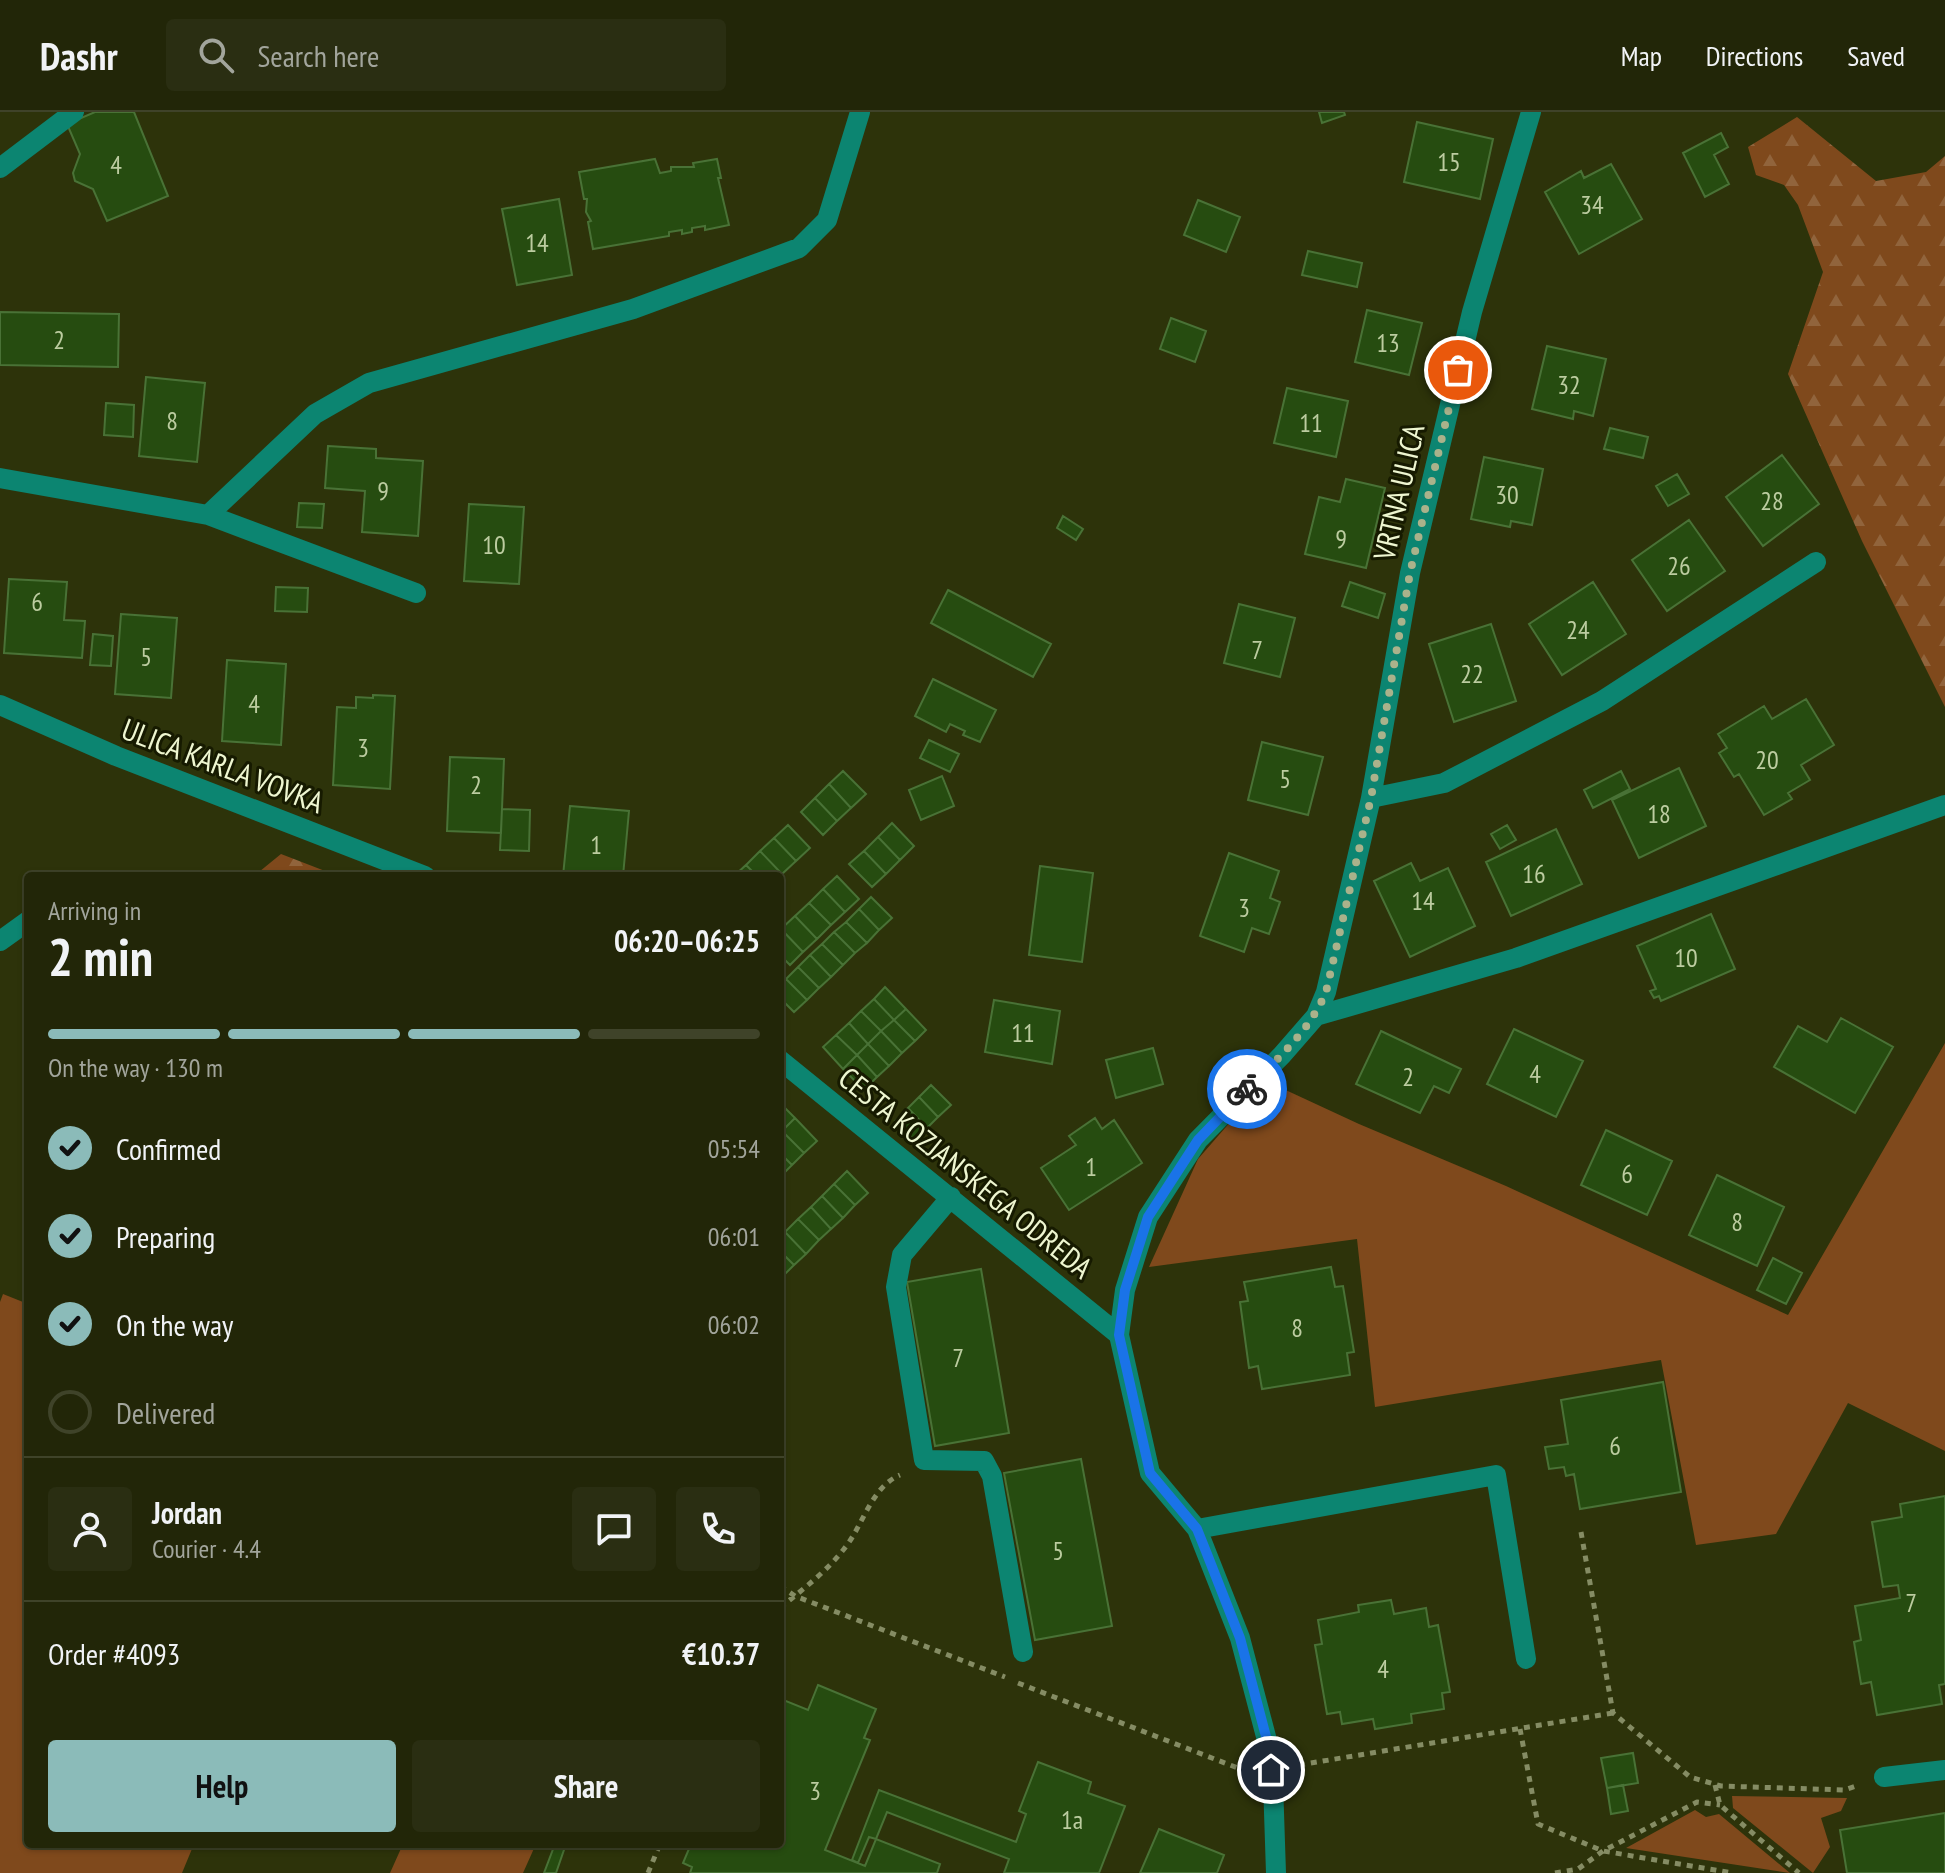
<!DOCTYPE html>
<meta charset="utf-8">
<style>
body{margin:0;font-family:"PT Sans Narrow",sans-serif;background:#2a2e12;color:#f1f3f6;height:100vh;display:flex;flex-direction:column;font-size:30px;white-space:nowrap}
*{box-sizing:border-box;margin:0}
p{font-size:26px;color:#a2a59c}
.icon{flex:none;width:44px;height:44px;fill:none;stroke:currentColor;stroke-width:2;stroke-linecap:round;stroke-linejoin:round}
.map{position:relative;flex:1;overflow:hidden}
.drawer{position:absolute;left:24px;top:760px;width:760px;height:976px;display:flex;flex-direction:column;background:#222608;border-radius:8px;box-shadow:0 2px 6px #0004,0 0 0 2px #3f4329}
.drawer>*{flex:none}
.pin{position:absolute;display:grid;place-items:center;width:68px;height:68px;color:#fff;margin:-34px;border:4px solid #fff;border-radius:50%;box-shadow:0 2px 8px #0007}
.courier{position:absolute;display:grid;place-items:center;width:80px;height:80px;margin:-40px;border:6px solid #1a73e8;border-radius:50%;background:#fff;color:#222;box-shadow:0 2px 10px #0007}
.overview em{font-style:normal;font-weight:800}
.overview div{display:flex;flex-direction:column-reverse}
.overview{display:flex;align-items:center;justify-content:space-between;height:136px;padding:0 24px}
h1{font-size:52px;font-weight:800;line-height:60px}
.bar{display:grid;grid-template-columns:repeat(4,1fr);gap:12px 8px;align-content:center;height:96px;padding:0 24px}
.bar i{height:10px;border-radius:6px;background:#3f4329}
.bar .current{background:#8bbbb9}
.bar p{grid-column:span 4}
.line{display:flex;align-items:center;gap:20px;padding:0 24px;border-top:2px solid #3f4329}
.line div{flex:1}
.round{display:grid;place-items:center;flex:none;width:84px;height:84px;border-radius:8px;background:#2a2e12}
ol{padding:0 24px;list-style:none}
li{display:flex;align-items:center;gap:24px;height:88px}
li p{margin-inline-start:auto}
li .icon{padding:8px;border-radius:50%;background:#8bbbb9;color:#111;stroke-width:4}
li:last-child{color:#a2a59c}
li i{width:44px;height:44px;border:4px solid #3f4329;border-radius:50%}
.cta{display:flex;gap:16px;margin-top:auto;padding:16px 24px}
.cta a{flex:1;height:92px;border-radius:8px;background:#8bbbb9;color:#111;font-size:32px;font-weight:800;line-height:92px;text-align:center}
.cta a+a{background:#2a2e12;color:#f1f3f6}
header{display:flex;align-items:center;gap:48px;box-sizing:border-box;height:112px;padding:0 40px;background:#222608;border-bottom:2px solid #3f4329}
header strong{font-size:38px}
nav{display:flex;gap:44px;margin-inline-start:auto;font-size:28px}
.search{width:560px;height:72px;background:#2a2e12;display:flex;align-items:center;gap:20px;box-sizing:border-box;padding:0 28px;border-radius:8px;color:#a2a59c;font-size:30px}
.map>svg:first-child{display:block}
.grass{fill:#7f491c}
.forest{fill:url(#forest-firs)}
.building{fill:#264c10;stroke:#497236;stroke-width:2}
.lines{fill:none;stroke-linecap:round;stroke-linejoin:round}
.path{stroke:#858c64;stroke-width:5;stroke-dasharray:6 6;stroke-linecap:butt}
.minor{stroke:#0c8571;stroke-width:20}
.done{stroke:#aab28b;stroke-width:8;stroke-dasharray:0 14.4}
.route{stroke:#1a73e8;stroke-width:10}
.labels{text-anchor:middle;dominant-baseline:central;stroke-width:6;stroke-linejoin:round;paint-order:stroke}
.number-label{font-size:26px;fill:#bccca0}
.street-label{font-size:30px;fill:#eef6d0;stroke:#161a00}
</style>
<header>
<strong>Dashr</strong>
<div class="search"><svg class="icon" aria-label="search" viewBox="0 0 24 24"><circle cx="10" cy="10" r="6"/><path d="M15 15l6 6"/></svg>Search here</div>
<nav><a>Map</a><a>Directions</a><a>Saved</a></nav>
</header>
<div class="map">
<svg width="1945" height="1761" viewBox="0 0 1945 1761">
<defs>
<pattern id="forest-firs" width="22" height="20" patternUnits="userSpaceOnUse" patternTransform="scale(2)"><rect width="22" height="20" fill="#7f491c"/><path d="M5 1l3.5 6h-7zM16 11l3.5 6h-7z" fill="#91643c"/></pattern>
</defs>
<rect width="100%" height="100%" fill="#2d330a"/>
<path class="grass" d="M1945,931V1339L1848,1291L1776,1422L1696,1433L1661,1248L1375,1295L1357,1127L1149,1155L1198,1047L1266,969L1359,1012L1506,1074L1788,1203Z
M3,1182L28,1192V1732H194L182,1761H0V1190Z
M1732,1684L1847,1686L1841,1699L1821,1706L1830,1735L1813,1761L1733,1696Z
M1695,1698L1706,1705L1719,1702L1790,1761L1626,1736Z
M403,1732H536L523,1761H390Z"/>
<path class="forest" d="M1797,5L1876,69L1926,60L1945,44V595L1862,429L1788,262L1823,160L1798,93L1784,73L1756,63L1748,35Z
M281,742L338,764H254Z"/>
<path class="building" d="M95,0H134L168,84L107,109L93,77L75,69L73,61L80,42L67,12Z
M1319,0H1344L1345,3L1322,11Z
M1417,10L1493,27L1480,87L1404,70Z
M1721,21L1728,35L1714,43L1729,72L1705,85L1683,41Z
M655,47L660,61L671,59V55H694L693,51L717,47L721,66H718L729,113L705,118V114L692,116V120L682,122V118L669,120V124L593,137L588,110L591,109L586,100L587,87H584L579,60Z
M1611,52L1642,107L1579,142L1545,80L1581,59L1584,66Z
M559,87L572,163L517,173L502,97Z
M1198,88L1240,105L1226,140L1184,123Z
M1308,139L1362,151L1357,175L1302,163Z
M1367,198L1422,211L1409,263L1355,250Z
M0,200L119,202L118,255L0,253Z
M1171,206L1206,219L1195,250L1160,237Z
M1547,234L1606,247L1593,304L1574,299L1573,307L1532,297Z
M146,265L205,271L197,350L139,344Z
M1287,276L1348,289L1336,345L1274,331Z
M106,291L134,293L133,325L104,323Z
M1610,316L1648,325L1643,346L1604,337Z
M328,334L376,337V346L423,349L418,424L362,420L365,379L325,376Z
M1782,343L1819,392L1763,434L1726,385Z
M1484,345L1543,357L1532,413L1511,409L1510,415L1471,407Z
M1677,362L1689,382L1668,394L1656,374Z
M1346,367L1385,376L1366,456L1305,442L1319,385L1340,390Z
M299,391L324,392L322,416L297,415Z
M469,392L524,395L519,472L464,469Z
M1063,404L1083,417L1076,428L1057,416Z
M1689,408L1725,459L1667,499L1632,448Z
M9,467L67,470L64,508L85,509L82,546L4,541Z
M1350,470L1385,482L1378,506L1342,494Z
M1593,470L1626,522L1562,563L1529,512Z
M276,475L308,476L307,500L275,499Z
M948,478L1051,532L1033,565L931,511Z
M1239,492L1295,506L1280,565L1224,551Z
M121,502L177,506L171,586L115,582Z
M1491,512L1516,589L1454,610L1429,532Z
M93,522L113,524L111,554L90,553Z
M227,548L286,552L281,633L222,629Z
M933,567L996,598L980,630L963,623L965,619L950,612L946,620L915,604Z
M373,583L395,584L390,677L333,673L337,595L356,596V585L373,586Z
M1806,587L1834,633L1801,653L1810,668L1788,681L1792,687L1764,703L1739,662L1734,665L1719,641L1727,636L1718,622L1764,594L1772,607Z
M929,628L959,642L950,660L920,646Z
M1262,630L1323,645L1308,703L1248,688Z
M450,645L504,647L501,721L447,719Z
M1679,656L1706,714L1639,746L1612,688Z
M843,659L866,682L851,696L829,672Z
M1621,659L1630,677L1593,696L1584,678Z
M942,664L954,694L921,708L909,678Z
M829,672L851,696L837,709L815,686Z
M815,686L837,709L823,723L801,700Z
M570,694L629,699L623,764H563Z
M502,697L530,698L529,739L500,738Z
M892,711L914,734L900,748L878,725Z
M788,713L810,736L796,749L774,726Z
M1507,713L1516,728L1500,737L1491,722Z
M1556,717L1582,772L1511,804L1486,750Z
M878,725L900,748L886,762L864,739Z
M774,726L796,749L782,762L760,739Z
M760,739L782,762L780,764H757L746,753Z
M864,739L886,762L872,775L849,752Z
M1229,741L1279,759L1270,786L1280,790L1269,822L1252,816L1244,840L1200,824Z
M1411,751L1420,769L1448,756L1475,814L1410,845L1374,769Z
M746,753L757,764H734Z
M1040,754L1093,761L1082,850L1029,843Z
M837,764L859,787L845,800L823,777Z
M823,777L845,800L831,813L809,791Z
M871,785L892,806L879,818L859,797Z
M809,791L831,813L817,827L795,804Z
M859,797L879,818L867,831L846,810Z
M1711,802L1735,857L1661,889L1659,884L1654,886L1650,879L1656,877L1637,834Z
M795,804L817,827L803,840L781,817Z
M846,810L867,831L855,841L834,820Z
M781,817L803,840L790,853L780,843Z
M834,820L855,841L843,853L822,832Z
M822,832L843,853L831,865L810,843Z
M810,843L831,865L819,876L798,855Z
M798,855L819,876L807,888L786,867Z
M786,867L807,888L794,900L780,886V872Z
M885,875L906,897L894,908L874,887Z
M874,887L894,908L881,919L861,899Z
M994,888L1060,899L1052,952L985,940Z
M906,897L926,918L915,929L894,908Z
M861,899L881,919L868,932L849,911Z
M1841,906L1893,935L1855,1001L1774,955L1798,914L1827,930Z
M894,908L915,929L902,941L881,919Z
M849,911L868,932L857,943L836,923Z
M1514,917L1583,949L1556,1005L1487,972Z
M881,919L902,941L889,954L868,932Z
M1381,919L1461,957L1449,981L1434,974L1420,1001L1356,972Z
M836,923L857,943L843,957L823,935Z
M868,932L889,954L877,965L857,943Z
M1153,936L1163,972L1116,986L1106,948Z
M857,943L877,965L864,978L843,957Z
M931,973L951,993L938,1005L919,985Z
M919,985L938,1005L927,1016L908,996Z
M780,991L795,1006L782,1019L780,1017Z
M908,996L927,1016L914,1028L895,1009Z
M795,1006L817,1029L804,1041L782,1019Z
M1095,1006L1102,1017L1114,1008L1142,1051L1069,1098L1041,1056L1076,1033L1069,1024Z
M1606,1018L1672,1049L1647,1103L1581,1073Z
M782,1019L804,1041L792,1053L780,1041Z
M780,1041L792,1053L780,1065Z
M847,1059L868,1081L855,1093L834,1072Z
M1717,1063L1784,1095L1757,1154L1689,1123Z
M834,1072L855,1093L843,1106L822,1084Z
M822,1084L843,1106L831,1117L811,1095Z
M811,1095L831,1117L819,1128L798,1107Z
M798,1107L819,1128L806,1142L785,1120Z
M785,1120L806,1142L794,1153L780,1139V1125Z
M780,1139L794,1153L783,1164L780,1162Z
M1773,1146L1802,1161L1786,1192L1757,1178Z
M1331,1155L1335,1175L1343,1174L1354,1240L1347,1241L1350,1263L1262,1277L1258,1254L1249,1256L1240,1190L1248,1189L1244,1170Z
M981,1157L1009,1321L935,1334L907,1170Z
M1663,1270L1681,1380L1580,1397L1574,1362L1566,1364L1564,1355L1549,1357L1545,1335L1568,1332L1561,1288Z
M1081,1347L1112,1514L1035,1528L1004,1361Z
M1945,1384V1572L1939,1573L1942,1592L1877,1603L1871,1570L1861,1572L1854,1530L1861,1528L1855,1494L1900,1486L1898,1473L1883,1475L1872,1410L1902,1405L1900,1392Z
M1391,1488L1394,1502L1426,1496L1429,1515L1438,1513L1450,1580L1442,1581L1444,1597L1411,1602L1412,1611L1375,1617L1373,1607L1342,1612L1340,1600L1327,1602L1315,1533L1322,1532L1318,1508L1359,1500L1358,1493Z
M818,1573L876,1597L864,1626L870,1628L825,1738L865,1754L876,1727L940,1752L937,1761H690L692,1755L683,1751L691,1732H780V1590L781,1587L808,1598Z
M1633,1641L1638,1671L1607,1676L1601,1646Z
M1038,1650L1091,1670L1088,1681L1125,1694L1099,1761H1004L1009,1747L887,1700L876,1727L869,1725L858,1751L852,1748L879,1678L1016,1730L1026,1702L1019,1699Z
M1623,1673L1628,1699L1611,1702L1607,1676Z
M1945,1701V1761H1847L1840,1718Z
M1159,1717L1224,1743L1217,1761H1140Z
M555,1732H566L556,1761H544Z"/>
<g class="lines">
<path class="path" d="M1581,1420L1613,1601L1690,1665L1721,1674L1844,1678L1859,1673
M780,1474L795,1484L1005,1565
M780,1496C803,1477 826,1460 844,1437C863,1414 871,1375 900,1363
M1018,1571L1243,1658
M1520,1617L1538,1712L1603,1739L1733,1761
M1299,1653L1613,1601
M1715,1673L1720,1693L1799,1761
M648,1761L660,1732
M1555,1761L1578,1757L1603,1739L1697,1690L1720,1693"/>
<path class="minor" d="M0,56L74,0
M0,366L208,403L416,481
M208,403L315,302L369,271L633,197L799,136L827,108L860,0
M0,593L116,644L425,764
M1371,686L1444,671L1602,589L1816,450
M0,829L28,809
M1316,904L1516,846L1945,693
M780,948L1119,1223L1150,1361L1197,1417L1240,1526L1269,1636L1273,1670L1276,1761
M951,1085L902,1143L896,1175L924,1348L984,1349L992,1364L1023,1540
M1119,1223L1125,1178L1148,1105L1198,1028L1282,943L1316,904L1326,880L1371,686L1410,461L1472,200L1531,0
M1197,1417L1496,1363L1526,1547
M1884,1665L1945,1658"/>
</g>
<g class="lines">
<path class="done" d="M1247,977C1277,947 1309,920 1326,880L1371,686L1410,461L1458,258"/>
<path class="route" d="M1247,977L1198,1028L1148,1105L1125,1178L1119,1223L1150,1361L1197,1417L1207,1442L1240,1526L1269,1636L1271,1658"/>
</g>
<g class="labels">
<g class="number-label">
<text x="1449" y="49">15</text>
<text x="116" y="52">4</text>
<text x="1592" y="92">34</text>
<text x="537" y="130">14</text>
<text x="59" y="227">2</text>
<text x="1388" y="230">13</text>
<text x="1569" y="272">32</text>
<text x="172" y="308">8</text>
<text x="1311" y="310">11</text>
<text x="383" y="378">9</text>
<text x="1507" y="382">30</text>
<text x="1772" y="388">28</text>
<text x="1341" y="426">9</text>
<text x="494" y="432">10</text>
<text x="1679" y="453">26</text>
<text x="37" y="489">6</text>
<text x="1578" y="517">24</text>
<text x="1257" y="537">7</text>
<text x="146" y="544">5</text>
<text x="1472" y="561">22</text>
<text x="254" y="591">4</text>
<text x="363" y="635">3</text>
<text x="1767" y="647">20</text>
<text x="1285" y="666">5</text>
<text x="476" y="672">2</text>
<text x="1659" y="701">18</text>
<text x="596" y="732">1</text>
<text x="1534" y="761">16</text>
<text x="1423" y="788">14</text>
<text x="1244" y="795">3</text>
<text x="1686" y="845">10</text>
<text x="1023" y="920">11</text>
<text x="1535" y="961">4</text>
<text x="1408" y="964">2</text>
<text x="1091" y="1054">1</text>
<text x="1627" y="1061">6</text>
<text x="1737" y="1109">8</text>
<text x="1297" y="1215">8</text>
<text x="958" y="1245">7</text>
<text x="1615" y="1333">6</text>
<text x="1058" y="1438">5</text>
<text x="1911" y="1490">7</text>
<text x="1383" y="1556">4</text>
<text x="815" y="1678">3</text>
<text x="1072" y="1707">1a</text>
</g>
<g class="street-label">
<text transform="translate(1398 380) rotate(-77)">VRTNA ULICA</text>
<text transform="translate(223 653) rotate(21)">ULICA KARLA VOVKA</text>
<text transform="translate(966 1060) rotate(39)">CESTA KOZJANSKEGA ODREDA</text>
</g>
</g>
</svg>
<div class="pin" style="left:1458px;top:258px;background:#ea580c"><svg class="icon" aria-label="bag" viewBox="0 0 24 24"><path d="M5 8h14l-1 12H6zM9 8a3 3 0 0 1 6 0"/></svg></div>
<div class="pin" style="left:1271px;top:1658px;background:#1f2937"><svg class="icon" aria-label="home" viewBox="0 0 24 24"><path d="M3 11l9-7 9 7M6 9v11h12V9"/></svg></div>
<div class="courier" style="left:1247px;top:977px"><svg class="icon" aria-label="bike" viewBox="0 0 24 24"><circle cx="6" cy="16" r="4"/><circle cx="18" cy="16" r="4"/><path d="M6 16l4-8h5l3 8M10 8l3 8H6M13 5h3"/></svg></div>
<section class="drawer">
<div class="overview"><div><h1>2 min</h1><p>Arriving in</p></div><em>06:20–06:25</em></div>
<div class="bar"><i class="current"></i><i class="current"></i><i class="current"></i><i></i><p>On the way · 130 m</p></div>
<ol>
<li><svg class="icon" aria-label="check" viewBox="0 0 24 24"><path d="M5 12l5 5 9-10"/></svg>Confirmed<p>05:54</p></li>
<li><svg class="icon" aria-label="check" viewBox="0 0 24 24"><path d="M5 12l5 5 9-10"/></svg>Preparing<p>06:01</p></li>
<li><svg class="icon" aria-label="check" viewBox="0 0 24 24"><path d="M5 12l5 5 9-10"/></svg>On the way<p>06:02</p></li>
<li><i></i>Delivered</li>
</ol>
<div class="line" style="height:144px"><a class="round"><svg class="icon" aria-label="person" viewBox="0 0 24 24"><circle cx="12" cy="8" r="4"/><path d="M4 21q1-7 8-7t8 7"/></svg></a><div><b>Jordan</b><p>Courier · 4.4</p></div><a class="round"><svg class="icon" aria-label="chat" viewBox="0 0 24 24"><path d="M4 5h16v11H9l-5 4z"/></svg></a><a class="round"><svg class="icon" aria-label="phone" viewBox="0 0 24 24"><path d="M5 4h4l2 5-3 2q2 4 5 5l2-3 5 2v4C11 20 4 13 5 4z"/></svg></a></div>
<div class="line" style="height:104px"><div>Order #4093</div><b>€10.37</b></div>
<div class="cta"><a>Help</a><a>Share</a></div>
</section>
</div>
